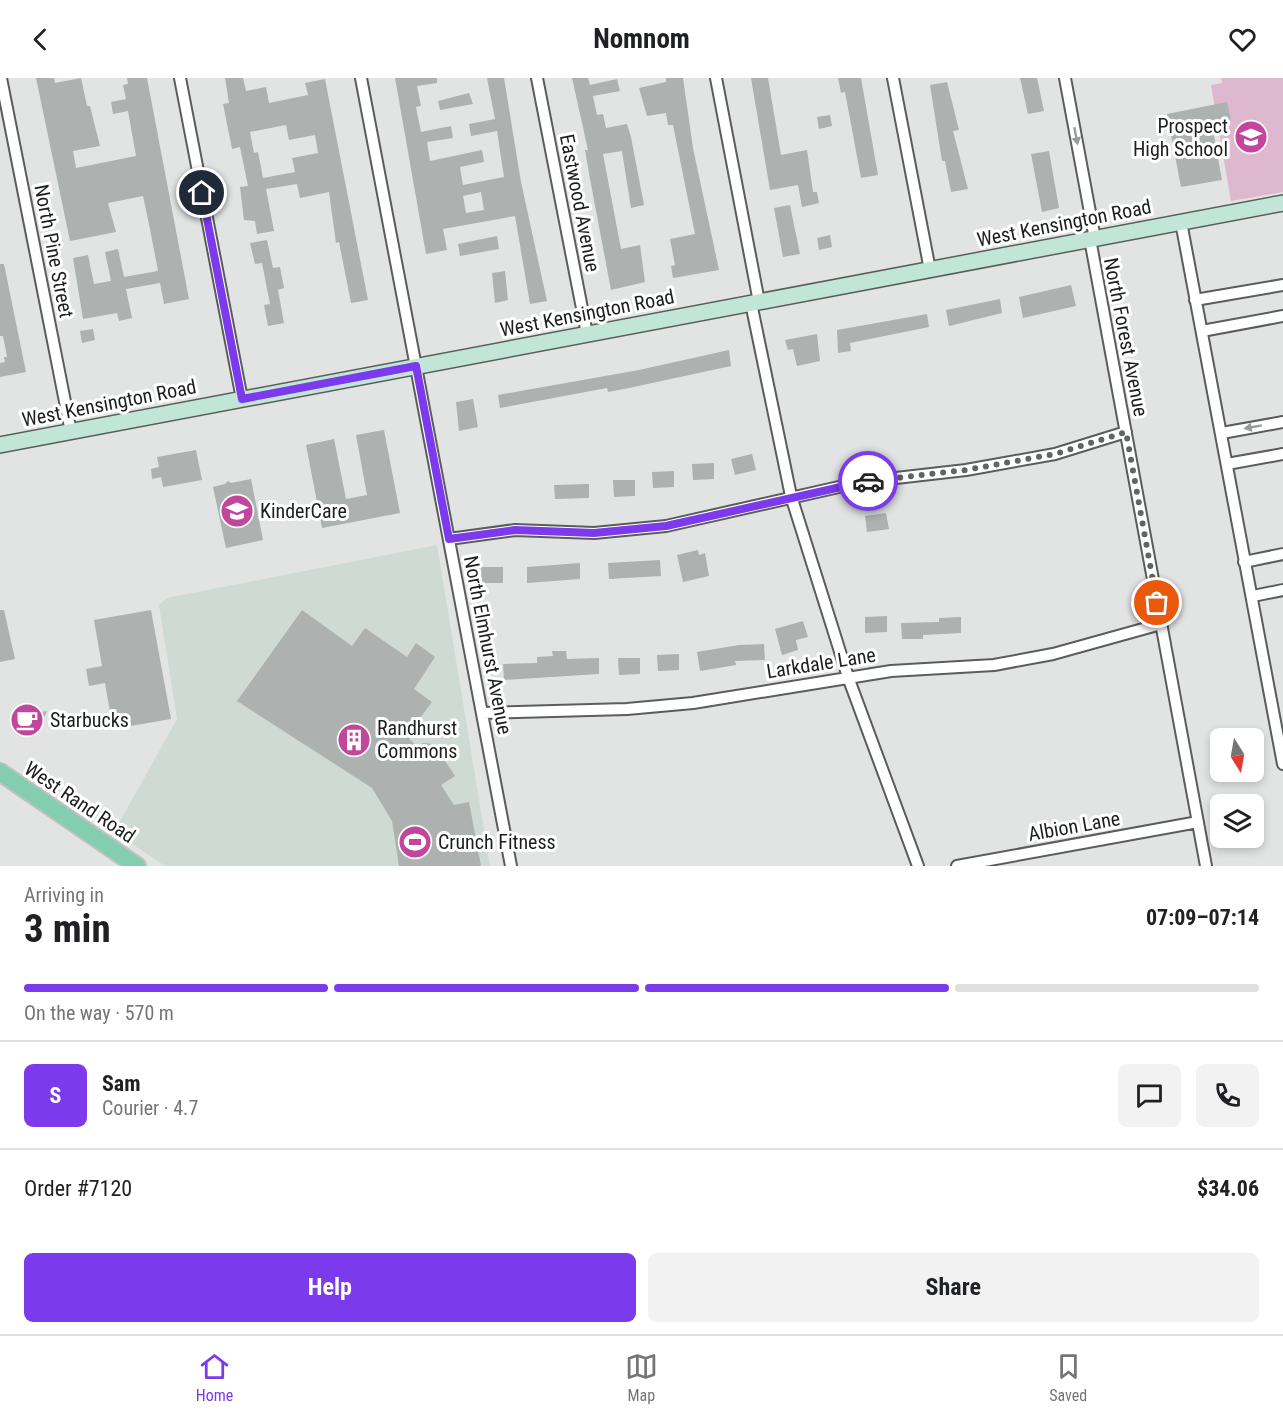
<!DOCTYPE html>
<meta charset="utf-8">
<style>
body{margin:0;font-family:"Roboto Condensed",sans-serif;background:#f2f2f2;color:#202124;height:100vh;display:flex;flex-direction:column;font-size:22px;white-space:nowrap}
*{box-sizing:border-box;margin:0}
p{font-size:20px;color:#757577}
.icon{flex:none;width:33px;height:33px;fill:none;stroke:currentColor;stroke-width:2;stroke-linecap:round;stroke-linejoin:round}
.map{position:relative;height:788px;overflow:hidden}
.drawer{display:flex;flex-direction:column;background:#fff;flex:1}
.drawer>*{flex:none}
.needle{width:39px;rotate:169deg}
.buttons{position:absolute;left:1210px;top:650px;display:grid;gap:12px}
.buttons a{display:grid;place-items:center;width:54px;height:54px;border-radius:9px;background:#fff;box-shadow:0 3px 9px #0003;font-size:30px}
.pin{position:absolute;display:grid;place-items:center;width:51px;height:51px;color:#fff;margin:-26px;border:3px solid #fff;border-radius:50%;box-shadow:0 2px 6px #0007}
.courier{position:absolute;display:grid;place-items:center;width:60px;height:60px;margin:-30px;border:4px solid #7c3aed;border-radius:50%;background:#fff;color:#222;box-shadow:0 2px 8px #0007}
.head em{font-style:normal;font-weight:700}
.head div{display:flex;flex-direction:column-reverse}
.head{display:flex;align-items:center;justify-content:space-between;height:102px;padding:0 24px}
h1{font-size:39px;font-weight:700;line-height:45px}
.bar{display:grid;grid-template-columns:repeat(4,1fr);gap:9px 6px;align-content:center;height:72px;padding:0 24px}
.bar i{height:8px;border-radius:4px;background:#e0e0e0}
.bar .on{background:#7c3aed}
.bar p{grid-column:span 4}
.line{display:flex;align-items:center;gap:15px;padding:0 24px;border-top:2px solid #e0e0e0}
.line div{flex:1}
.round{display:grid;place-items:center;flex:none;width:63px;height:63px;border-radius:9px;background:#f2f2f2}
.cta{display:flex;gap:12px;margin-top:auto;padding:12px 24px}
.cta a{flex:1;height:69px;border-radius:9px;background:#7c3aed;color:#fff;font-size:24px;font-weight:700;line-height:69px;text-align:center}
.cta a+a{background:#f2f2f2;color:#202124}
header{display:flex;justify-content:space-between;align-items:center;height:78px;padding:0 24px;background:#fff;font-size:27px;font-weight:700}
.tabs{display:flex;justify-content:space-around;align-items:center;height:84px;border-top:2px solid #e0e0e0;background:#fff;font-size:16px;color:#757577}
.tabs a{display:grid;justify-items:center;gap:3px}
.tabs .on{color:#7c3aed}
.map>svg:first-child{display:block}
.built{fill:#cfdad4}
.green{fill:#ddb8ce}
.building{fill:#adb1af;fill-rule:evenodd}
.lines{fill:none;stroke-linecap:round;stroke-linejoin:round}
.minor-casing{stroke:#5a5d5b;stroke-width:14}
.secondary-casing{stroke:#5a5d5b;stroke-width:18}
.primary-casing{stroke:#c0c0c0;stroke-width:20}
.minor{stroke:#fff;stroke-width:10}
.secondary{stroke:#c1e6d8;stroke-width:15}
.primary{stroke:#83cdb1;stroke-width:16}
.oneway{fill:#999a9a}
.done{stroke:#626463;stroke-width:6;stroke-dasharray:0 10.8}
.route{stroke:#7c3aed;stroke-width:8}
.labels{text-anchor:middle;dominant-baseline:central;stroke-width:6;stroke-linejoin:round;paint-order:stroke}
.poi-label{font-size:20px;fill:#1d1f1e;stroke:#fff;text-anchor:start}
.street-label{font-size:20px;fill:#1d1f1e;stroke:#fff}
</style>
<header><svg class="icon" aria-label="back" viewBox="0 0 24 24"><path d="M15 5l-7 7 7 7"/></svg>Nomnom<svg class="icon" aria-label="heart" viewBox="0 0 24 24"><path d="M12 20l-8-8c-3-5 5-10 8-4 3-6 11-1 8 4z"/></svg></header>
<div class="map">
<svg width="1283" height="788" viewBox="0 0 1283 788">
<rect width="100%" height="100%" fill="#e1e4e2"/>
<path class="built" d="M437,467L490,788H165L114,754L177,641L159,527L167,520Z"/>
<path class="green" d="M1221,0H1283V114L1231,123L1211,7L1222,5Z"/>
<path class="building" d="M36,0H54L55,5L81,0L87,28H90L100,68L73,73L76,90L136,78L128,33L113,36L111,24L126,21L123,7L128,6L127,0H147L189,221L164,226L160,205L126,211L132,240L119,243L117,235L83,241L73,180L88,177L94,206L111,203L105,174L118,171L124,199L158,193L150,151L143,118L108,125L116,154L70,163Z
M225,0H243L246,13L266,9L269,25L308,17L305,5L325,1L368,222L351,225L339,164L336,165L329,114L300,120L297,106L266,111L274,153L257,156L255,143L244,142L240,109L248,108L240,69L232,71L223,26L229,25ZM286,47L289,62L315,57L318,75L292,80L295,94L263,100L258,74L254,75L250,54Z
M395,0H437V5L417,8L421,28L416,29L421,54L451,48L453,60L427,64L430,83L482,72L484,84L460,89L463,107L504,99L497,53L471,58L469,46L495,41L487,0H504L521,104L547,223L530,226L515,138L443,151L447,172L426,176ZM481,114L484,132L466,135L463,118Z
M572,0H588L590,7L617,1L620,13L593,18L597,37L603,36L606,50L627,46L631,59L644,127L631,130L622,73L603,76L621,171L640,167L645,204L611,212L590,101L585,72H588Z
M666,0H683L693,70L719,192L673,200L671,188L675,187L670,161L695,156L673,47H668L666,35L647,38L639,10L666,4Z
M751,0H768L781,77L807,72L813,114H817L819,125L802,129L798,107L770,112Z
M838,0H861L878,97L861,100L845,14L841,15Z
M1020,0H1037L1044,33L1028,36Z
M947,4L959,52L953,53L968,111L951,114L945,83H942L930,7Z
M469,15L473,26L440,32L438,23Z
M1227,24L1231,43L1212,47L1222,102L1181,109L1167,36Z
M830,37L832,48L819,51L817,39Z
M1049,73L1059,130L1042,134L1031,76Z
M790,127L800,176L783,179L774,130Z
M830,157L832,169L819,172L817,160Z
M497,158L499,171L460,178L458,166Z
M267,162L273,190L280,189L284,210L278,212L284,245L268,248L264,227L270,226L262,185L255,186L250,165Z
M0,186H4L26,294L0,299V285L5,284L4,279H7L3,258H0Z
M505,193L508,222L495,225L492,195Z
M1071,207L1076,228L1023,240L1019,219Z
M1000,221L1002,235L949,248L946,232Z
M927,236L929,249L850,265L851,273L838,275L837,252Z
M93,251L95,262L82,265L80,253Z
M817,256L820,283L797,288L793,271L788,272L785,262Z
M729,272L731,288L629,310L608,314L607,310L500,330L498,317L639,292Z
M473,321L478,349L459,353L456,324Z
M384,352L400,435L322,450L306,367L334,361L346,421L367,417L356,357Z
M196,372L202,402L163,409L161,399L152,401L151,391L159,389L157,379Z
M752,376L756,392L735,397L731,381Z
M714,385V401L693,402L692,386Z
M674,393V409L653,410L652,394Z
M251,401L263,462L226,470L213,409L225,406L228,403L231,405Z
M613,402H635V418L614,419Z
M589,406V420L555,421L554,407Z
M886,435L889,451L867,454L865,438Z
M698,472L699,477L705,475L709,498L683,504L677,477Z
M660,482L661,498L609,501L608,485Z
M580,485V501L527,505V489Z
M481,489H503V505H482Z
M0,532H4L15,581L0,584Z
M151,532L171,641L113,651L105,605L89,608L86,591L102,588L94,542Z
M302,532L352,568L365,550L407,579L416,565L435,579L414,611L432,624L407,658L417,669L423,665L434,666L455,698L441,707L454,727L469,724L481,788H399L392,743L372,710L237,623Z
M887,538V554L865,555V539Z
M961,539V555L923,557V561H902L901,545L939,544V540Z
M803,543L808,559L796,562L798,572L782,577L775,551Z
M764,566L765,582L735,583L736,587L700,593L697,574L739,567Z
M552,573H566L567,581L599,580V596L504,602L503,586L537,585V579L553,578Z
M679,576V592L658,593L657,577Z
M618,580H640V596L619,597Z
M47,633L36,657L10,647L14,638Z"/>
<g class="lines">
<g class="minor-casing">
<path id="minor" d="M1,0L71,354
M180,0L242,321
M361,0L511,788
M537,0L587,256
M716,0L759,224
M893,0L930,192
M1065,0L1095,161
M1181,144L1283,686
M1090,161L1206,788
M1195,222L1283,207
M751,225L791,418L848,599L918,788
M1202,253L1283,238
M1222,355L1283,344
M1227,386L1283,376
M449,461L515,452L594,455L666,448L861,404L966,392L1055,376L1126,354
M1244,484L1283,476
M1253,518L1283,512
M482,635L627,631L693,625L891,593L994,587L1053,576L1161,546
M957,788L1198,744"/>
</g>
<g class="secondary-casing">
<path id="secondary" d="M0,367L1283,125"/>
</g>
<g class="primary-casing">
<path id="primary" d="M0,694L137,788"/>
</g>
<use href="#minor" class="minor"/>
<use href="#secondary" class="secondary"/>
<use href="#primary" class="primary"/>
</g>
<defs><path id="oneway-solid" d="M-6-.8H1V-3.2L6.5 0L1 3.2V.8H-6Z" transform="scale(1.5)"/></defs>
<g class="oneway">
<use href="#oneway-solid" transform="translate(1076 58) rotate(79)"/>
<use href="#oneway-solid" transform="translate(1253 349) rotate(170)"/>
</g>
<g class="lines">
<path class="done" d="M868,403L966,392L1055,376L1126,354L1157,525"/>
<path class="route" d="M202,115L242,321L416,288L449,461L515,452L594,455L666,448L868,403"/>
</g>
<defs>
<g id="school-disc" transform="scale(1.725)"><circle r="9.5" fill="#c0479b" stroke="#fff"/><path d="M0-5L7-2L0 1L-7-2ZM-4 1L0 2.5L4 1V4Q0 6-4 4Z" fill="#fff"/></g>
<g id="cafe-disc" transform="scale(1.725)"><circle r="9.5" fill="#c0479b" stroke="#fff"/><path d="M-5.5-4.5H6V0H3Q3 3.5 0 3.5H-2.5Q-5.5 3.5-5.5 0ZM3-3.2v2h1.7v-2ZM-6 4.5H4V6H-6Z" fill="#fff"/></g>
<g id="building-disc" transform="scale(1.725)"><circle r="9.5" fill="#c0479b" stroke="#fff"/><path d="M-4-6H4V6H1V3H-1V6H-4ZM-2.5-4.3h1.7v1.8h-1.7ZM.8-4.3h1.7v1.8H.8ZM-2.5-1h1.7V.8h-1.7ZM.8-1h1.7V.8H.8Z" fill="#fff"/></g>
<g id="stadium-disc" transform="scale(1.725)"><circle r="9.5" fill="#c0479b" stroke="#fff"/><path d="M0-5a6.5 5 0 1 0 0 10a6.5 5 0 1 0 0-10ZM-3.5-1.8h7v3.6h-7Z" fill="#fff"/></g>
</defs>
<g fill-rule="evenodd">
<use href="#school-disc" x="1251" y="59"/>
<use href="#school-disc" x="237" y="433"/>
<use href="#cafe-disc" x="27" y="642"/>
<use href="#building-disc" x="354" y="662"/>
<use href="#stadium-disc" x="415" y="764"/>
</g>
<g class="labels">
<g class="poi-label">
<text x="1228" y="48" text-anchor="end">Prospect<tspan x="1228" dy="23">High School</tspan></text>
<text x="260" y="433">KinderCare</text>
<text x="50" y="642">Starbucks</text>
<text x="377" y="650">Randhurst<tspan x="377" dy="23">Commons</tspan></text>
<text x="438" y="764">Crunch Fitness</text>
</g>
<g class="street-label">
<text transform="translate(580 125) rotate(79)">Eastwood Avenue</text>
<text transform="translate(1064 145) rotate(-11)">West Kensington Road</text>
<text transform="translate(54 173) rotate(79)">North Pine Street</text>
<text transform="translate(587 235) rotate(-11)">West Kensington Road</text>
<text transform="translate(1126 259) rotate(79)">North Forest Avenue</text>
<text transform="translate(109 325) rotate(-11)">West Kensington Road</text>
<text transform="translate(488 567) rotate(79)">North Elmhurst Avenue</text>
<text transform="translate(821 585) rotate(-9)">Larkdale Lane</text>
<text transform="translate(80 724) rotate(34)">West Rand Road</text>
<text transform="translate(1074 748) rotate(-10)">Albion Lane</text>
</g>
</g>
</svg>
<div class="buttons">
<a><svg class="needle" viewBox="-14 -14 28 28"><path d="M0-13l5 13h-10z" fill="#e53935"/><path d="M0 13l5-13h-10z" fill="#757577"/></svg></a>
<a><svg class="icon" aria-label="layers" viewBox="0 0 24 24"><path d="M12 4l9 5-9 5-9-5zM3 14l9 5 9-5"/></svg></a>
</div>
<div class="pin" style="left:1157px;top:525px;background:#ea580c"><svg class="icon" aria-label="bag" viewBox="0 0 24 24"><path d="M5 8h14l-1 12H6zM9 8a3 3 0 0 1 6 0"/></svg></div>
<div class="pin" style="left:202px;top:115px;background:#1f2937"><svg class="icon" aria-label="home" viewBox="0 0 24 24"><path d="M3 11l9-7 9 7M6 9v11h12V9"/></svg></div>
<div class="courier" style="left:868px;top:403px"><svg class="icon" aria-label="car" viewBox="0 0 24 24"><path d="M5 17H2v-5l4-1 3-4h7l3 4 3 1v5h-3M9 17h6M6 11h13"/><circle cx="7" cy="17" r="2"/><circle cx="17" cy="17" r="2"/></svg></div>
</div>
<section class="drawer">
<div class="head"><div><h1>3 min</h1><p>Arriving in</p></div><em>07:09–07:14</em></div>
<div class="bar"><i class="on"></i><i class="on"></i><i class="on"></i><i></i><p>On the way · 570 m</p></div>
<div class="line" style="height:108px"><b class="round" style="background:#7c3aed;color:#fff">S</b><div><b>Sam</b><p>Courier · 4.7</p></div><a class="round"><svg class="icon" aria-label="chat" viewBox="0 0 24 24"><path d="M4 5h16v11H9l-5 4z"/></svg></a><a class="round"><svg class="icon" aria-label="phone" viewBox="0 0 24 24"><path d="M5 4h4l2 5-3 2q2 4 5 5l2-3 5 2v4C11 20 4 13 5 4z"/></svg></a></div>
<div class="line" style="height:78px"><div>Order #7120</div><b>$34.06</b></div>
<div class="cta"><a>Help</a><a>Share</a></div>
</section>
<nav class="tabs">
<a class="on"><svg class="icon" aria-label="home" viewBox="0 0 24 24"><path d="M3 11l9-7 9 7M6 9v11h12V9"/></svg>Home</a>
<a><svg class="icon" aria-label="map" viewBox="0 0 24 24"><path d="M3 6l6-2 6 2 6-2v14l-6 2-6-2-6 2zM9 4v14M15 6v14"/></svg>Map</a>
<a><svg class="icon" aria-label="saved" viewBox="0 0 24 24"><path d="M7 4h10v16l-5-4-5 4z"/></svg>Saved</a>
</nav>
